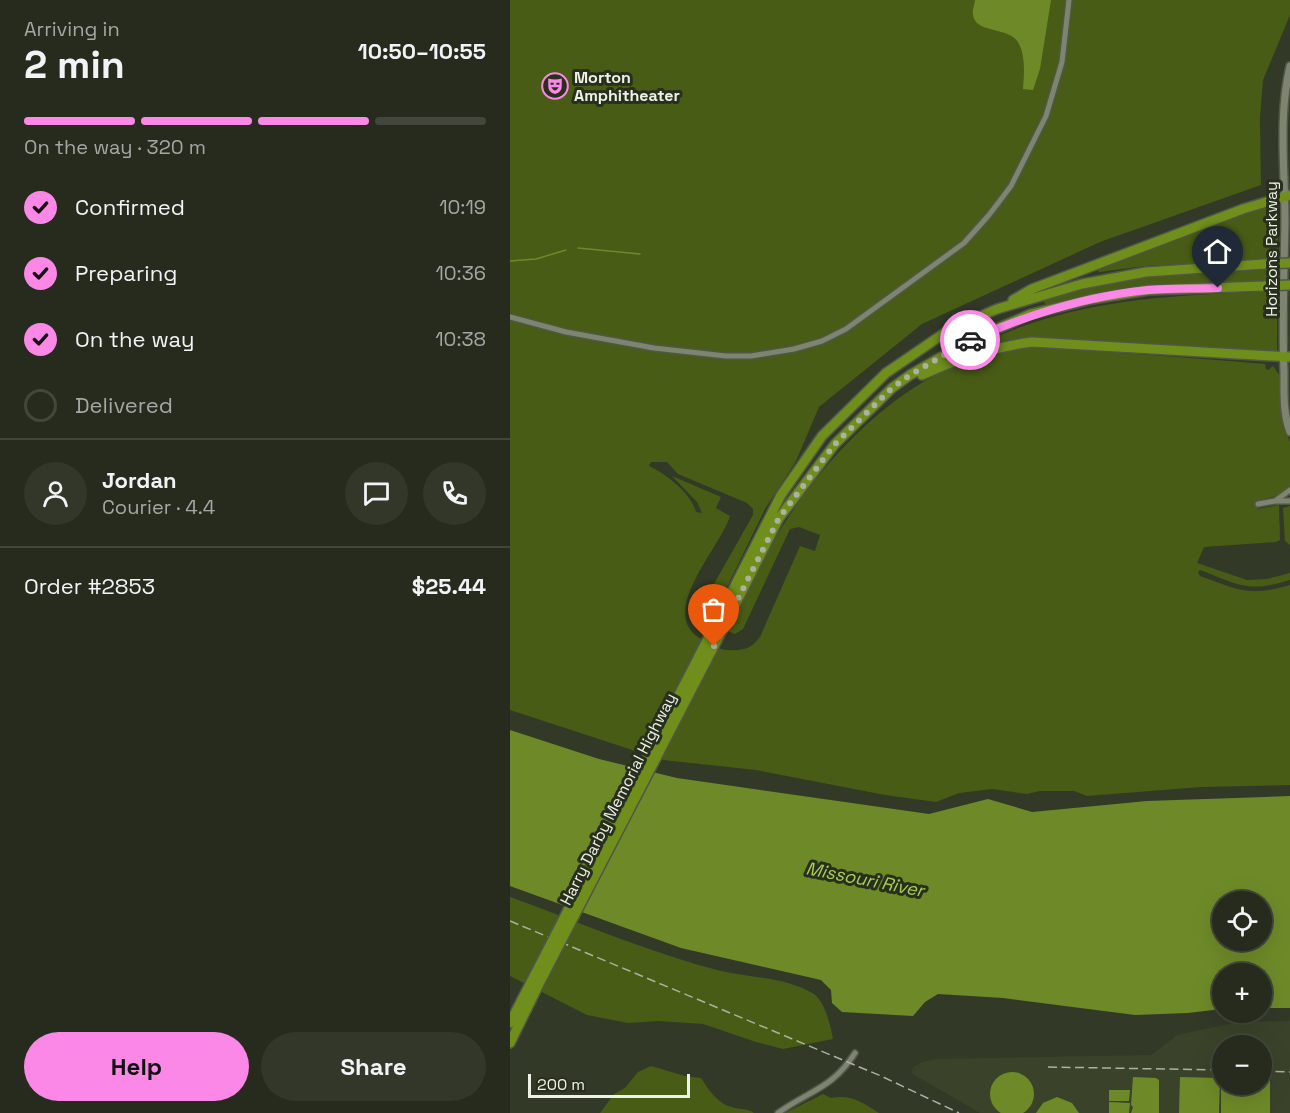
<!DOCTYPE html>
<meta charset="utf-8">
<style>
body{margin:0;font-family:"Space Grotesk",sans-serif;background:#32372a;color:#f1f3f6;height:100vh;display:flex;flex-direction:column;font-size:22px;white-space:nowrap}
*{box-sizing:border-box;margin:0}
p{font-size:20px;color:#a4a7a4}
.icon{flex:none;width:33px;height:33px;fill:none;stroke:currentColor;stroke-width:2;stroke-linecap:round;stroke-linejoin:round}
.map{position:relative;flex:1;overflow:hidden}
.drawer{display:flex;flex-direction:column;background:#262b1d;width:510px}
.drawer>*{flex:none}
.fabs{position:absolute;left:702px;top:891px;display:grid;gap:12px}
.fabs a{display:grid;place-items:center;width:60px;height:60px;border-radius:50%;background:#262b1d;box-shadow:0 6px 24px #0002,0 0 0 2px #42473b;font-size:30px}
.scale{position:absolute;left:18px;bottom:15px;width:162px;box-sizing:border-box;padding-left:6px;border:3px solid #edf1e6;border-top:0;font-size:16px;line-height:21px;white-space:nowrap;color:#edf1e6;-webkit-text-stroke:4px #292f1d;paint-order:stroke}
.pin{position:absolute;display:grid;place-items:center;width:51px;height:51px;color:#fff;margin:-62px -26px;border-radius:50% 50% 50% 0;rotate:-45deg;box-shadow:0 0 6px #0007}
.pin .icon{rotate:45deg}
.courier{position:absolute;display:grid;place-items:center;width:60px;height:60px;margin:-30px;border:4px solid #fb87e6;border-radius:50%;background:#fff;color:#222;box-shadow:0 2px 8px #0007}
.overview em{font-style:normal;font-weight:800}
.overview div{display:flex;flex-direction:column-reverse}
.overview{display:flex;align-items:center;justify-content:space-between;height:102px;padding:0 24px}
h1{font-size:39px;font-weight:800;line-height:45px}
.bar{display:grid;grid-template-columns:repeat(4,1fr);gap:9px 6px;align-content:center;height:72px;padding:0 24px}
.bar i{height:8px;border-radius:4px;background:#42473b}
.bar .active{background:#fb87e6}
.bar p{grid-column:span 4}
.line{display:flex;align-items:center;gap:15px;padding:0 24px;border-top:2px solid #42473b}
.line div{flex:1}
.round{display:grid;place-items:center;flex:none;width:63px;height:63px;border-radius:32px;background:#32372a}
ol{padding:0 24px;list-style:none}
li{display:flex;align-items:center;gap:18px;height:66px}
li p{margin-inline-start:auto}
li .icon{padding:6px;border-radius:50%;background:#fb87e6;color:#111;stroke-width:4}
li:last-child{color:#a4a7a4}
li i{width:33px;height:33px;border:3px solid #42473b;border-radius:50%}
.button{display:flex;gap:12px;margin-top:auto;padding:12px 24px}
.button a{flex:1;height:69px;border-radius:36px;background:#fb87e6;color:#111;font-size:24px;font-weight:800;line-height:69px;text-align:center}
.button a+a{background:#32372a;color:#f1f3f6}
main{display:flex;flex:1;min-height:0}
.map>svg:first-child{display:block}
.built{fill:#3a432a;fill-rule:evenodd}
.green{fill:#485c16}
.water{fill:#6e8a28;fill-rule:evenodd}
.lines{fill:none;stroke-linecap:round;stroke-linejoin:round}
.stream{stroke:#6e8a28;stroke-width:1.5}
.street-casing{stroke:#515647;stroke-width:8}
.secondary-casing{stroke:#515647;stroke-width:10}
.highway-casing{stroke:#515647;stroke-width:12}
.street{stroke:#7d8570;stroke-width:5}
.secondary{stroke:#7d8570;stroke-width:7}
.highway{stroke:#6f8e1c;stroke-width:9}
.rail{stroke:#acb1a4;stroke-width:1.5;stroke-dasharray:9 4.5;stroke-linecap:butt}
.highway-bridge-casing{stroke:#515647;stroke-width:12;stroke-linecap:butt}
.highway-bridge{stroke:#6f8e1c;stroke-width:9}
.done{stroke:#acb1a3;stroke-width:6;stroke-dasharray:0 10.8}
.route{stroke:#fb87e6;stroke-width:8}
.labels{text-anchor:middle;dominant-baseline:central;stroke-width:6;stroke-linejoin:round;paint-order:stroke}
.poi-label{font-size:16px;font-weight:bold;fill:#edf1e6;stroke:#292f1d;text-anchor:start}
.street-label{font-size:16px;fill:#edf1e6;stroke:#292f1d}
.water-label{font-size:18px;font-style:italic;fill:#a9cf53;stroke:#292f1d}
</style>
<main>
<section class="drawer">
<div class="overview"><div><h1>2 min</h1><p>Arriving in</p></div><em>10:50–10:55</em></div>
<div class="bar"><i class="active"></i><i class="active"></i><i class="active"></i><i></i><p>On the way · 320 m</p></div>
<ol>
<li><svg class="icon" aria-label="check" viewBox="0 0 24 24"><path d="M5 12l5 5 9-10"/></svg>Confirmed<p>10:19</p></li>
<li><svg class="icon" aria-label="check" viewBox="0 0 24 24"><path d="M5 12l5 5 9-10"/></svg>Preparing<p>10:36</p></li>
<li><svg class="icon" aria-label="check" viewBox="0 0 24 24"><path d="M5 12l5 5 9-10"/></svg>On the way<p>10:38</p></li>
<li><i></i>Delivered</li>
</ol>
<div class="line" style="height:108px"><a class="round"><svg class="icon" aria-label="person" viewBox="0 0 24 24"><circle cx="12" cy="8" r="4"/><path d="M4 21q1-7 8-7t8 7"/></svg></a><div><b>Jordan</b><p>Courier · 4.4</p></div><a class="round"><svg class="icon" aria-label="chat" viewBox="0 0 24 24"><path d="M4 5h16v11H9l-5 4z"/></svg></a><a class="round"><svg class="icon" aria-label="phone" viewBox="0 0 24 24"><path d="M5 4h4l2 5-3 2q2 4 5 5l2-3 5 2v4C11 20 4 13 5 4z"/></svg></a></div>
<div class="line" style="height:78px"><div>Order #2853</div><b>$25.44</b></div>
<div class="button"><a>Help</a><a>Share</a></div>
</section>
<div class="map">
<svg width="780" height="1113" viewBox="0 0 780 1113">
<rect width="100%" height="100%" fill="#323927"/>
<path class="built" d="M780,1021V1113H470L401,1073L403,1067L413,1062L427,1059L641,1055L667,1035L728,1022ZM712,1046H752V1084H712Z"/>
<path class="green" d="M0,0H780V15L753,80L750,118L751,185L590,242L412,324L309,407L286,461L255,509L200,622L191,616L192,605L243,515V509L237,503L168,474L157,462H141L139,466C156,474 181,493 186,512L192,513L187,502L162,476L211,497L206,508L220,516C210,549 144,615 193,640C201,644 209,650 218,650C233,651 241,649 250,637L290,546L305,551L310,535L289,527L280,529L233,629L225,634L217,631C235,596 251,560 272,527C321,449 403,365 498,350C535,344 573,350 611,353C659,356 707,360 755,364L756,369L758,370L763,366L770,376L773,424L780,442V486L766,496L746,501L748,509L769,505L770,540L766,542L694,547L687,563L737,580L757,579L780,573V580C737,593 730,585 690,570L688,572L690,576C729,590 739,597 780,585V785L691,787L577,796L564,791H530L517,794L483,789L449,793L426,802L375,795L246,770L153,760L0,710Z
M764,203L768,207V259L635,266L589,272L588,270Z
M765,269V280L652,286L538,306L534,303L535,298L541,294L632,276Z
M767,291V350L762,353L530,338L506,339L469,347L468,345C569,297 658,296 767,291Z
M780,506V545L775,541L773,508Z
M0,897C69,922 140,953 211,971C241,978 277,977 304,994C315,1002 321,1027 323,1039L273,1049L246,1042L193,1024L148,1021L118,1023L77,1015L0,976Z
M141,1066L175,1076L191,1078C199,1090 208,1104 222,1107C230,1110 238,1108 244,1113H90L104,1094L115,1088L128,1072Z
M313,1094L321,1098C341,1094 352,1102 369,1113H275Z"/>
<path class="water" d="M465,0H541L530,69L523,90L513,89C514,75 516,56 508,42C498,26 464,34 463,14C462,10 465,4 465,0Z
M0,730L89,759L167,778L419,814L478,799L522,812L637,801L780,796V1008H752V974H712V1009L678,1013L625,1015L493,998L428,994L415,1002L403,1016L332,1012L322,1003L321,990L311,980L171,948L0,886ZM712,902H752V940H712Z
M480 1094a22 22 0 1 1 44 0a22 22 0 1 1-44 0Z
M623,1077L646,1078L649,1080V1113H621L623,1107L621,1105Z
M670,1077L710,1078L709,1113H669Z
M711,1078L712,1084H752V1078L758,1079L760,1081V1113H711Z
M599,1090H620L619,1101H599Z
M547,1097L562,1103L569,1113H526L533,1103Z
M599,1102L620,1103L619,1113H599Z"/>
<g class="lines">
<path class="stream" d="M68,248L130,254
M0,261L26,259L56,250"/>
<g class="street-casing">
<path id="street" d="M0,317L56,332L144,348L216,356H241L284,349L312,341L336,329L454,243L479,215L501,186L536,116L552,62L559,0
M765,501L780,490
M748,504L765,501H780
M268,1113C300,1090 322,1089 345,1053"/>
</g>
<g class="secondary-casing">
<path id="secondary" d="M780,66C768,117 775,170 775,222C774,272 772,323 774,373C774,393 773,414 780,432"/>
</g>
<g class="highway-casing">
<path id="highway" d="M503,300L522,289L733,209L780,195
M412,375C448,358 483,347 522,342L780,357
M207,621L271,495L312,436L376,373L439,330L487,309L572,284L636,272L754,264
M215,625L269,518L325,444L382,388L400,375L461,340L521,314L582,299L638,290L755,286
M0,1023L22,980
M0,1043L29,984"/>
</g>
<use href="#street" class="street"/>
<use href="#secondary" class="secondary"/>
<use href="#highway" class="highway"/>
<path class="rail" d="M0,921L371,1076L449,1113
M538,1067L712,1070
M752,1071L780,1072"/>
<g class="highway-bridge-casing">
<path id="highway-bridge" d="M754,264L780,263
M755,286L780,285
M22,980L207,621
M29,984L215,625"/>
</g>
<use href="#highway-bridge" class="highway-bridge"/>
</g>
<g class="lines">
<path class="done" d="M204,646L269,518L325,444L382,388L400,375L460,340"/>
<path class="route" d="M460,340C517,315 576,296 638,290C661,288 685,289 708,288"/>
</g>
<defs>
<g id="theatre-ring" transform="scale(1.35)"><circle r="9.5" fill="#292f1d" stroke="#fb87e6" stroke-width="1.5"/><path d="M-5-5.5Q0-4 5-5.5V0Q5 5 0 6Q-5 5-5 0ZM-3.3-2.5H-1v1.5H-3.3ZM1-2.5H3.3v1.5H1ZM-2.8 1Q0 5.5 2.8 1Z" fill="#fb87e6"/></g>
</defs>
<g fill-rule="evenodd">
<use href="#theatre-ring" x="45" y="86"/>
</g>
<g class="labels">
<g class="poi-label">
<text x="64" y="77">Morton<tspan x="64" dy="18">Amphitheater</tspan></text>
</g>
<g class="street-label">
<text transform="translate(761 249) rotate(-90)">Horizons Parkway</text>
<text transform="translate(108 799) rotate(-63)">Harry Darby Memorial Highway</text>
</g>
<g class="water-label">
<text transform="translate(355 879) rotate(11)">Missouri River</text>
</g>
</g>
</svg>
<div class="fabs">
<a><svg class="icon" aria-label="locate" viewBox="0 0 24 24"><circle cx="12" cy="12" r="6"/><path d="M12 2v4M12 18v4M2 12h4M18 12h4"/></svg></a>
<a>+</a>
<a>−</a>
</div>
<div class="scale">200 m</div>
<div class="pin" style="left:204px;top:646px;background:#ea580c"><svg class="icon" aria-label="bag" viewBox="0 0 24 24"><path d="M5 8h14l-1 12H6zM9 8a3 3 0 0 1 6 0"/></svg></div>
<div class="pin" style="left:708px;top:288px;background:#1f2937"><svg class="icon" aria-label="home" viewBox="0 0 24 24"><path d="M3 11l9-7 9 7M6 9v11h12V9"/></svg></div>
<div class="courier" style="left:460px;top:340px"><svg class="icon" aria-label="car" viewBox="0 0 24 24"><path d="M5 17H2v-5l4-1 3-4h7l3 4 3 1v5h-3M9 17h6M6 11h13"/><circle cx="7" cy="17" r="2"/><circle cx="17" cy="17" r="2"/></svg></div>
</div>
</main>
